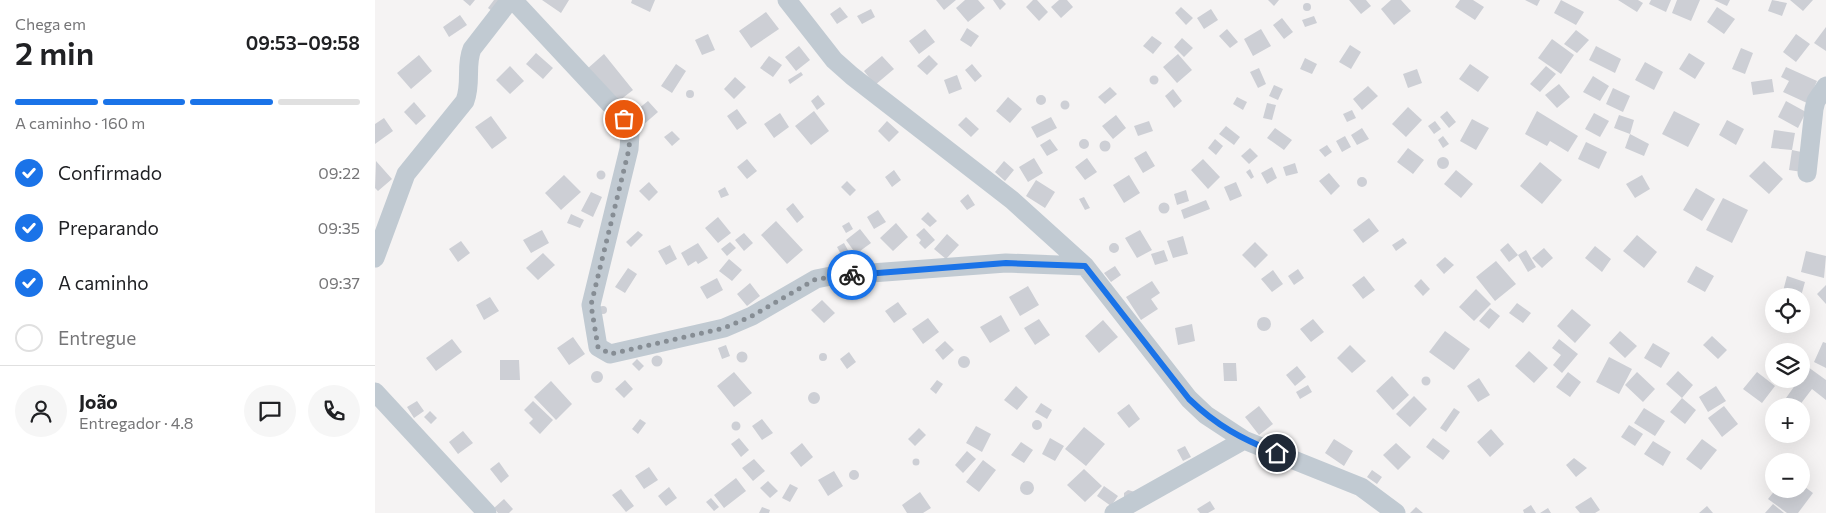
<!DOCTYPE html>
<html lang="pt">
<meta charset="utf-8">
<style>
body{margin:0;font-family:Commissioner,sans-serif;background:#f6f6f6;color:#202124;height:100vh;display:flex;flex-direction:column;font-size:19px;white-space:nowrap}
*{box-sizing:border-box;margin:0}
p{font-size:16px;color:#757577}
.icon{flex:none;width:28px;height:28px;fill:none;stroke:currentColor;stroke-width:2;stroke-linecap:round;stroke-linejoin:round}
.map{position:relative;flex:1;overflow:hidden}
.sheet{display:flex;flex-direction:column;background:#fff;width:375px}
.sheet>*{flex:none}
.fabs{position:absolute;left:1390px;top:288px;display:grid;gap:10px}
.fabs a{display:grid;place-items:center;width:45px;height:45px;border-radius:50%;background:#fff;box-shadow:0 5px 20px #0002;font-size:25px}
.pin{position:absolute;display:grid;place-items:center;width:42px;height:42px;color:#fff;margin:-21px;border:2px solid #fff;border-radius:50%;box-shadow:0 1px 5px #0007}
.courier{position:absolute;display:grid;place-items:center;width:50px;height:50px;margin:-25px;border:4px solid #1a73e8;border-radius:50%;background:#fff;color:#222;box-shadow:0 1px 6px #0007}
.summary em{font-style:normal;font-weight:600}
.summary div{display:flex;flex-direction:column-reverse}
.summary{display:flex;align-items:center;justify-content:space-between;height:85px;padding:0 15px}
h1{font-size:32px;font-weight:600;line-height:38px}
.bar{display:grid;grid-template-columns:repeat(4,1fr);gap:8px 5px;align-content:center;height:60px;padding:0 15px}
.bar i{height:6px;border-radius:4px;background:#e0e0e0}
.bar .active{background:#1a73e8}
.bar p{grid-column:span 4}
.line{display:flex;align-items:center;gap:12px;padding:0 15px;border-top:1px solid #e0e0e0}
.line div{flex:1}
.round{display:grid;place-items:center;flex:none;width:52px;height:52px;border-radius:26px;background:#f6f6f6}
ol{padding:0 15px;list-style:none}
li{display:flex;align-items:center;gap:15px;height:55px}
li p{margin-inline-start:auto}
li .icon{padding:5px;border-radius:50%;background:#1a73e8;color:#fff;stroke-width:4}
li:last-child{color:#757577}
li i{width:28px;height:28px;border:2px solid #e0e0e0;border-radius:50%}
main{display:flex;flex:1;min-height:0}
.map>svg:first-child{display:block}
.building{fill:#cdcfd5}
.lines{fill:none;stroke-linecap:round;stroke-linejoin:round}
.minor{stroke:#c1cad2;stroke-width:19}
.done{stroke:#868d94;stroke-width:5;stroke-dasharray:0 9}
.route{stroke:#1a73e8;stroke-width:6}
</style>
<main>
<section class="sheet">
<div class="summary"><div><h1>2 min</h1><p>Chega em</p></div><em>09:53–09:58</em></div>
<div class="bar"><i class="active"></i><i class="active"></i><i class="active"></i><i></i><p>A caminho · 160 m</p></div>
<ol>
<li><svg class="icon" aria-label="check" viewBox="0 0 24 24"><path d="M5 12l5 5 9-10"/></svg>Confirmado<p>09:22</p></li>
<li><svg class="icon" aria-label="check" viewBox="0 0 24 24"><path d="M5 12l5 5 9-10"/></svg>Preparando<p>09:35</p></li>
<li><svg class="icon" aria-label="check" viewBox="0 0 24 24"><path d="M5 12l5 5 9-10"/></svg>A caminho<p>09:37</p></li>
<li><i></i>Entregue</li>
</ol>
<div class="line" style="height:90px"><a class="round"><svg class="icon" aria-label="person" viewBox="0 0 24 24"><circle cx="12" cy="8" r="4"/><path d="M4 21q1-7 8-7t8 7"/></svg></a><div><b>João</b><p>Entregador · 4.8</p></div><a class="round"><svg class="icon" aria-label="chat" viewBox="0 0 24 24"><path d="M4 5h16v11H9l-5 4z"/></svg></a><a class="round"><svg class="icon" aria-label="phone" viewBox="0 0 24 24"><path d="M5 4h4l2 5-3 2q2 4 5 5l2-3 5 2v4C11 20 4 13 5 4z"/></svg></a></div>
</section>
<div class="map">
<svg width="1451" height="513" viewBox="0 0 1451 513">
<rect width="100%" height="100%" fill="#f5f3f3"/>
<path class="building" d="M88,0H100L95,6Z
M119,0H132L121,14L113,8Z
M167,0H194L186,13Z
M257,0H280L275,12L256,3Z
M561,0H581L569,10Z
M590,0H603L610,8L593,22L581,8Z
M618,0H627L631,4L625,10Z
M658,0H662L673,12L664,21L651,7Z
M684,0H692L698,7L686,18L676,7Z
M893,0H904L899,6Z
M974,0H991L996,6L986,14Z
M1016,0H1026L1036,11L1019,25L1006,9Z
M1085,0H1098L1109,7L1100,20L1080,7Z
M1150,0H1165L1162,6Z
M1186,0L1209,12L1201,25L1179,13Z
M1243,0H1263L1268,3L1262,12Z
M1276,0H1296L1291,12L1274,4Z
M1302,0H1325L1316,21L1297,13Z
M1339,0H1355L1352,6Z
M1397,0L1412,3L1407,16L1393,11Z
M1415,0H1438L1428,11Z
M928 7a4 4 0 1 1 8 0a4 4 0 1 1-8 0Z
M465,7L473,17L462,24L455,14Z
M806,7L818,18L811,25L800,13Z
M1342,7L1360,19L1349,34L1332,22Z
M496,9L500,17L487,24L482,16Z
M836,9L843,20L829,29L822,18Z
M391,12L404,29L376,48L364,31Z
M85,15L92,25L74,37L68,27Z
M939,16L942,23L930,27L927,20Z
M907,18L918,32L909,39L898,25Z
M1451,27V51L1439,43Z
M592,28L604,36L596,47L585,40Z
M550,29L560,42L544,54L534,41Z
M852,29L863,42L855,48L844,36Z
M886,29L896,46L878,56L869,39Z
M1201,30L1214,40L1202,53L1189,44Z
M333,34L340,50L327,55L320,40Z
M1421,34L1435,44L1421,62L1408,52Z
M777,36L787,43L778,54L768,46Z
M807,38L818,48L809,57L799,47Z
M1177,39L1199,55L1186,74L1163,58Z
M975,45L986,52L976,69L964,62Z
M424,46L435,60L421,71L410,57Z
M1221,46L1246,59L1240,73L1214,60Z
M1366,48L1378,53L1370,74L1357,69Z
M161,53L178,68L168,79L151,64Z
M1314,53L1330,63L1320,79L1304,69Z
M229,54L258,90L240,104L212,69Z
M803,54L817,70L802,83L788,67Z
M44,55L57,71L36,89L22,73Z
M554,55L563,64L552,75L542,66Z
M394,56L407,65L398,77L385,68Z
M507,56L519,69L500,85L489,71Z
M930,58L942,64L937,74L925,69Z
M1270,62L1288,72L1279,90L1260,80Z
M301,64L311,71L297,93L286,86Z
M597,64L607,76L600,82L590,70Z
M1095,64L1114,77L1103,92L1084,79Z
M135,66L149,81L135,94L121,80Z
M1171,66L1181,74L1165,92L1155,84Z
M1411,67L1442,81L1432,103L1408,92L1414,81L1406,77Z
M884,68L891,84L883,88L875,72Z
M1042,69L1047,83L1033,88L1028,74Z
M426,72L428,75L415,84L413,80Z
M582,75L587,89L574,94L569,80Z
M774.5 80a4.5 4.5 0 1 1 9 0a4.5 4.5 0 1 1-9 0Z
M1218,76L1234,86L1225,101L1208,92Z
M360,77L371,87L359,99L349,89Z
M1397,79L1399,92L1378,95L1376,82Z
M1184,84L1195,97L1182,108L1170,95Z
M899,85L908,89L903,100L894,96Z
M993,86L1003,96L987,110L978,99Z
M735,87L742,94L730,104L723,97Z
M1238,88L1255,96L1248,112L1231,104Z
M798,89L807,101L799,108L790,96Z
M311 94a4 4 0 1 1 8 0a4 4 0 1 1-8 0Z
M661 100a5 5 0 1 1 10 0a5 5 0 1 1-10 0Z
M443,95L450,104L442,110L436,101Z
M633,97L647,109L635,123L621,111Z
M862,97L872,102L868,110L858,104Z
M685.5 105a4.5 4.5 0 1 1 9 0a4.5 4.5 0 1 1-9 0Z
M273,101L283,112L268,125L258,113Z
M1411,101L1431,112L1423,128L1403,117Z
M39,102L51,116L41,125L29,112Z
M892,103L901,105L897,120L888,118Z
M1033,107L1047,120L1031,137L1017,124Z
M362,109L372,123L362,130L352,116Z
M977,110L981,118L972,122L968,114Z
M439,111L454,131L436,145L420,126Z
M1072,111L1081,122L1074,128L1065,117Z
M1162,111L1203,136L1193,152L1175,141L1172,146L1150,134Z
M1299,111L1325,124L1313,147L1287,134Z
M405,113L414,127L399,138L389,124Z
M1219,113L1234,121L1225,137L1210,129Z
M741,115L751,128L738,139L727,126Z
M1244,115L1259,120L1255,134L1239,128Z
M116,116L132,138L117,149L100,127Z
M591,117L604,129L596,137L583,125Z
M676,117L682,128L662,138L656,127Z
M9,118L18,131L0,144V124Z
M1097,119L1114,128L1101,150L1085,141Z
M1352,120L1369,129L1361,145L1344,135Z
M512,121L524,132L514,142L503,131Z
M774,121L778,131L763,136L759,126Z
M1060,121L1066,129L1059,134L1053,126Z
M851,126L865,137L859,145L844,134Z
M900,128L917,140L909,150L892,138Z
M987,128L994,139L982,145L976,135Z
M1399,130L1420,133L1417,150L1396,148Z
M297,131L305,139L297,146L289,137Z
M1255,134L1274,144L1269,156L1250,148Z
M970,136L976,147L967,152L961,141Z
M1068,136L1074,144L1068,148L1063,140Z
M675,139L683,150L672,156L665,145Z
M840,139L848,146L841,155L833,148Z
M704 144a5 5 0 1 1 10 0a5 5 0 1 1-10 0Z
M724.5 146a5.5 5.5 0 1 1 11 0a5.5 5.5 0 1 1-11 0Z
M1211,142L1232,152L1224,169L1203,159Z
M952,145L957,152L950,157L944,150Z
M875,148L883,156L874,164L866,156Z
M1033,148L1049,160L1038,174L1022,162Z
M1417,150L1431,153L1427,172L1414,170Z
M771,151L780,166L768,173L759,158Z
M1062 163a6 6 0 1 1 12 0a6 6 0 1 1-12 0Z
M659,158L668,173L653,182L644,167Z
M712,158L722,172L710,180L700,167Z
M372,159L382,171L372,179L362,167Z
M828,159L845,177L833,189L816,170Z
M1,161L17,179L3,191L0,188Z
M629,161L639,170L630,181L620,172Z
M1389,161L1408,179L1394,194L1374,176Z
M1165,162L1187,180L1167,204L1145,186Z
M920,163L923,173L911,176L908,167Z
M897,167L902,178L892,184L886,173Z
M875,169L879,177L876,179L871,172Z
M519,170L526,180L517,187L510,177Z
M1081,170L1098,184L1086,198L1069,184Z
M221.5 175a4.5 4.5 0 1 1 9 0a4.5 4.5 0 1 1-9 0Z
M954,173L965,186L956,195L944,181Z
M189,175L206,192L186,210L170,193Z
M754,175L765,193L749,203L738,185Z
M1267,175L1275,189L1260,198L1251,184Z
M982 182a5 5 0 1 1 10 0a5 5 0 1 1-10 0Z
M661,180L680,192L670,208L651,196Z
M472,181L481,190L475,196L466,187Z
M274,182L283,192L274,201L264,191Z
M861,182L867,196L855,201L849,187Z
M350,187L354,195L346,198L343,191Z
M1321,188L1340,199L1327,221L1308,210Z
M811,190L814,201L802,205L799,194Z
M216,192L227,197L218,217L206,211Z
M593,194L600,205L592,210L585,201Z
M709,197L715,208L710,210L704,199Z
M1348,198L1373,210L1357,243L1331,230Z
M831,200L835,209L809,219L806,210Z
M783.5 208a5.5 5.5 0 1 1 11 0a5.5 5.5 0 1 1-11 0Z
M418,203L429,217L422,223L411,209Z
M503,210L511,222L499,229L492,217Z
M553,212L562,221L555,227L546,219Z
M196,214L209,220L205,228L192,223Z
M343,217L356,233L343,243L330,228Z
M994,218L1004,231L988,243L978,230Z
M401,221L428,250L412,264L386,235Z
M474,222L478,229L471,233L467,226Z
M521,223L533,237L518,251L505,238Z
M549,228L560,240L550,249L544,243L546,240L541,235Z
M485,229L496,243L481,254L471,240Z
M167,230L174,243L156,253L148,240Z
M765,230L777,250L762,258L750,238Z
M263,231L268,235L256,247L251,242Z
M369,233L378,243L369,251L360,240Z
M572,234L584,245L571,259L559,249Z
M1262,235L1282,252L1269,268L1248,251Z
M808,236L813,254L798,258L792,241Z
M1028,238L1032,243L1021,251L1017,245Z
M86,241L95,253L83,262L74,249Z
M355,242L361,248L352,256L346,249Z
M880,242L893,255L880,268L867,255Z
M323,243L333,258L323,264L321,261L313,266L306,253Z
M469,243L475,254L468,258L462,247Z
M1133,243L1143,255L1134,262L1125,250Z
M734 248a5 5 0 1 1 10 0a5 5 0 1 1-10 0Z
M295,245L302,259L291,265L283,251Z
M1220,246L1236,259L1227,272L1210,258Z
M1169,248L1178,258L1167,268L1157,258Z
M789,250L793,261L780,265L776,254Z
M1151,250L1161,267L1153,272L1143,255Z
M1431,251L1451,256L1449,278L1426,272Z
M168,253L180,265L163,280L151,268Z
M1070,257L1079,265L1069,274L1061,265Z
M354,259L367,270L357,281L344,271Z
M1121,261L1141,284L1120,301L1101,277Z
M740,266L746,275L736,282L729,273Z
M1321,266L1339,276L1330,292L1312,282Z
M253,268L262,274L250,293L240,287Z
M923,269L929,278L919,285L913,276Z
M898,270L908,284L897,292L886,279Z
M989,276L1000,290L988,299L977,285Z
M1412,276L1430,282L1426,296L1407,295Z
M342,278L348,290L332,299L325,287Z
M1046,279L1055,289L1048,296L1039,286Z
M777,281L785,293L776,299L783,309L766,320L751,297Z
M375,283L385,296L372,306L362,294Z
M1451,285V304L1442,294Z
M653,286L664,305L645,316L634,297Z
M1101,289L1116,304L1099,321L1084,307Z
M115,297L124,311L109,320L101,305Z
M447,300L460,313L449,323L436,310Z
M523,302L532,314L519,323L510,311Z
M1142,303L1156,313L1148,323L1134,313Z
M224 310a4 4 0 1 1 8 0a4 4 0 1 1-8 0Z
M1115,308L1125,316L1114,329L1104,321Z
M1197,309L1216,325L1200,343L1182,326Z
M626,315L635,331L615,343L605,327Z
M882 324a7 7 0 1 1 14 0a7 7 0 1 1-14 0Z
M553,318L564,332L548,344L537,329Z
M664,319L675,335L660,345L649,328Z
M938,319L949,332L936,342L925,329Z
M728,320L743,337L724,353L710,336Z
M817,324L820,341L803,345L800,328Z
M1070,331L1095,349L1079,370L1054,352Z
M1245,331L1262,346L1250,358L1234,343Z
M1337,336L1352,350L1343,359L1328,345Z
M198,337L210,354L194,365L182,348Z
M77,339L87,352L61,371L51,358Z
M1184,339L1203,354L1187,373L1178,365L1186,355L1177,348Z
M570,341L579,350L568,360L560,350Z
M1448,342L1451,343V368L1439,362Z
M1278,343L1295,353L1286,368L1269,358Z
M351,345L355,356L347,359L343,348Z
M975,345L991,361L977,373L962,358Z
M1154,351L1173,368L1159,383L1140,366Z
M361.5 357a5.5 5.5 0 1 1 11 0a5.5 5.5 0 1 1-11 0Z
M474,352L481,362L472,369L465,359Z
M444 357a4 4 0 1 1 8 0a4 4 0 1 1-8 0Z
M276.5 361a5.5 5.5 0 1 1 11 0a5.5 5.5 0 1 1-11 0Z
M583 362a6 6 0 1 1 12 0a6 6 0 1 1-12 0Z
M1234,357L1257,369L1244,394L1221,382Z
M262,359L269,366L264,371L257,364Z
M125,360H144L145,380H125Z
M848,363H861L862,381H849Z
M922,366L931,377L920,386L911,375Z
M1433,367L1451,380V400L1437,389L1424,406H1422L1411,398Z
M216 377a6 6 0 1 1 12 0a6 6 0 1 1-12 0Z
M1303,371L1318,385L1307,398L1291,384Z
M359,372L377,393L359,407L342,386Z
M1193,372L1206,382L1195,397L1181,387Z
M1262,372L1280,389L1268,402L1250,385Z
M1382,372L1400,386L1387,403L1368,389Z
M1017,376L1034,395L1018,410L1001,391Z
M1046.5 381a4.5 4.5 0 1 1 9 0a4.5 4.5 0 1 1-9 0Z
M1104,378L1115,395L1103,402L1092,386Z
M250,380L258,389L249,398L240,389Z
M562,380L568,384L561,394L555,389Z
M176,381L197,404L181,420L159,397Z
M933,385L937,392L925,399L921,392Z
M641,386L653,397L642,410L629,400Z
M1341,386L1351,401L1333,412L1324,397Z
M433 398a6 6 0 1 1 12 0a6 6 0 1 1-12 0Z
M1039,396L1052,409L1035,427L1021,414Z
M1307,398L1321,410L1310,424L1295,412Z
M42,401L49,411L39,418L32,407Z
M158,401L178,420L165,434L154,423L158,419L149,410Z
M666,403L677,410L672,419L660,412Z
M754,404L765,419L754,428L742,413Z
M884,406L898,424L884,435L870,417Z
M1349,406L1363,424L1347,437L1333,418Z
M1079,408L1085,412L1071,432L1065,428Z
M1269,408L1290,421L1280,436L1259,423Z
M55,411L62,418L56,424L49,417Z
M265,419L271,423L263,434L257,429Z
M387,419L398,433L387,440L377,426Z
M657 425a5 5 0 1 1 10 0a5 5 0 1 1-10 0Z
M356.5 426a4.5 4.5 0 1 1 9 0a4.5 4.5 0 1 1-9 0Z
M1254,425L1268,434L1260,446L1246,437Z
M601,426L616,434L607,452L591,443Z
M709,427L730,444L711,466L690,449Z
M544,428L551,435L540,446L533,439Z
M1116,429L1129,444L1115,457L1102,442Z
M88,431L98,443L83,454L74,442Z
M364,438L374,450L366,457L356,444Z
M675,438L689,446L680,461L667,454Z
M1058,438L1075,451L1068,460L1051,447Z
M959,439L978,451L969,466L950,453Z
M1327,439L1342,450L1326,470L1311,459Z
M1278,441L1296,452L1288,466L1269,454Z
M646,442L658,450L649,463L636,455Z
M427,443L438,457L426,467L415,453Z
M1021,443L1036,457L1023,470L1008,455Z
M810,446L816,457L808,461L802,450Z
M592,451L601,459L588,473L580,465Z
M1199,458L1212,468L1201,477L1191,465Z
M537.5 462a3.5 3.5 0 1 1 7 0a3.5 3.5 0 1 1-7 0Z
M379,459L390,471L378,481L367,468Z
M608,460L621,470L604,492L591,482Z
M124,462L134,476L126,483L115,469Z
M274,467L283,480L269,489L260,476Z
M709,469L727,486L710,502L692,485Z
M474 475a5 5 0 1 1 10 0a5 5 0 1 1-10 0Z
M997,470L1007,477L1002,484L992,477Z
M459,471L468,486L453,496L443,480Z
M361,478L371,491L349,508L339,495Z
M393,481L403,491L395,498L385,488Z
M645 488a7 7 0 1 1 14 0a7 7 0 1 1-14 0Z
M415,484L423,488L415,502L407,498Z
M1426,484L1438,493L1423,513H1412L1393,499L1401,489H1426Z
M729,486L743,496L736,506L722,496Z
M294,487L302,498L291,506L283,496Z
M246,489L259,506L251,512L237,495Z
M753,490L760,492L749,498V493Z
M545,492L556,508L548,513H532L527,505Z
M1216,497L1225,510L1220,513H1205L1200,507Z
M336,498L344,507L339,511L331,502Z
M129,499L138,509L134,513H123L119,508Z
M835,501L840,509L833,513H825L822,509Z
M1398,504L1409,513H1390Z
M1156,505L1161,513H1149L1148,510Z
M1332,506L1338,513H1324Z
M387,507L395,510L394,513H384Z
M1041,507L1048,513H1035Z
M1173,508L1176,513H1165Z"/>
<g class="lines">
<path class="minor" d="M138,0L249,119L255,134L254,149L216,305L223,347L235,354L349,328L377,316L441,279L456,276L631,263L710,266
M412,0L459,60L477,76L637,200L710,266L814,399L831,415L869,440L986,487L1021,513
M1432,173L1439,109L1441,101L1451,86
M0,258L31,174L90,101C97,82 90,66 97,49L135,0
M0,392L112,513
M739,513L869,440"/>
</g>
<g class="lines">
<path class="done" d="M249,119L255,134L254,149L216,305L223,347L235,354L349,328L377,316L441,279L477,275"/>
<path class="route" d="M477,275L631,263L710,266L814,399C842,426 867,439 902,453"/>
</g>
</svg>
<div class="fabs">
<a><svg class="icon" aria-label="locate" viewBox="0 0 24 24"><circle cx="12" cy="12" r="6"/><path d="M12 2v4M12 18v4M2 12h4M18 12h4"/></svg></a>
<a><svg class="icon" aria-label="layers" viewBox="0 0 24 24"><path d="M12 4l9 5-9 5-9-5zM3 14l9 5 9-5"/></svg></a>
<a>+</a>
<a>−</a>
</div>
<div class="pin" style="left:249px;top:119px;background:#ea580c"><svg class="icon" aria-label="bag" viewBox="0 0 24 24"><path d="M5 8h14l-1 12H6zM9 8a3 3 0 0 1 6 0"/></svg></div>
<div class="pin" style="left:902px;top:453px;background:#1f2937"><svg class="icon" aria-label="home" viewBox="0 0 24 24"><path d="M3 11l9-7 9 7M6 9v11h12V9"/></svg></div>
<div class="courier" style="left:477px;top:275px"><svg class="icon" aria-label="bike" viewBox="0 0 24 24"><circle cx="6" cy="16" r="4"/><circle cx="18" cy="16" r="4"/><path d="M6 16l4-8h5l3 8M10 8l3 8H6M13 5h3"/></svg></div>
</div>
</main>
